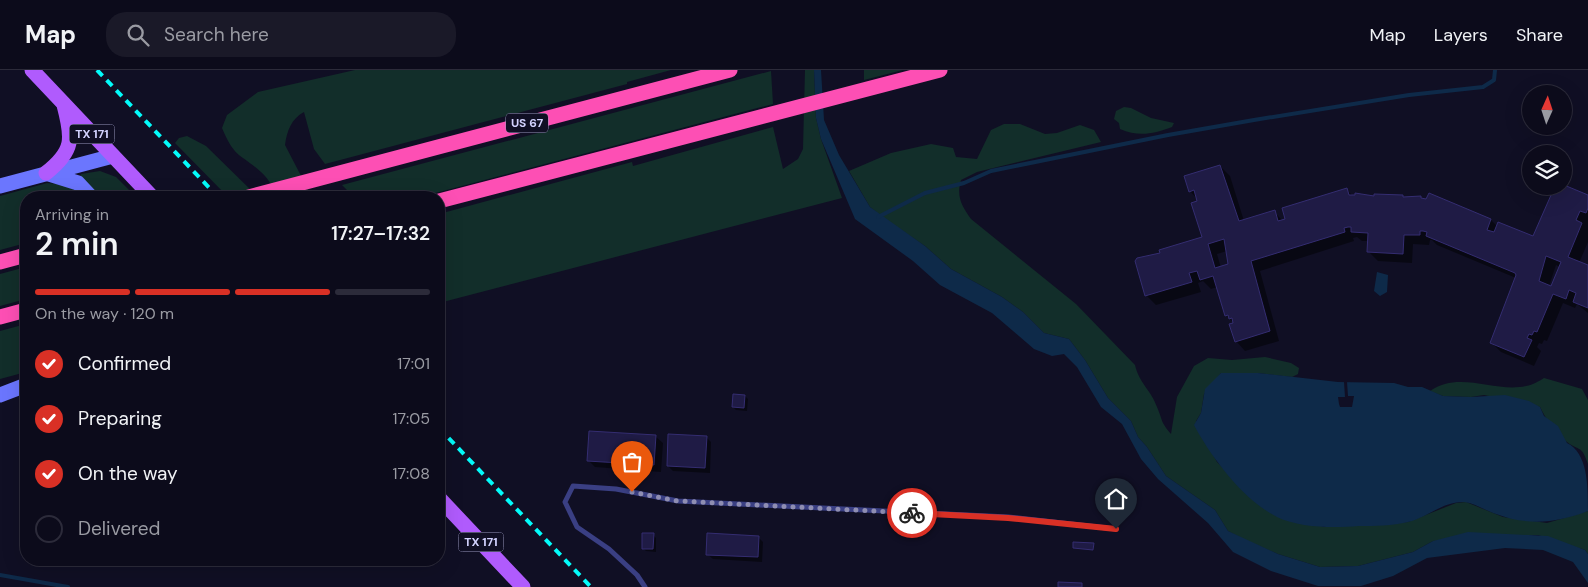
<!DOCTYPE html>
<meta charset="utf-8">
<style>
body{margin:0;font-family:"DM Sans",sans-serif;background:#1a1928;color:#f1f3f6;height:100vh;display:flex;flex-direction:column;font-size:19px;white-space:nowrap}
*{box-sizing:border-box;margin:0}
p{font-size:16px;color:#9a9ba3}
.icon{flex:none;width:28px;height:28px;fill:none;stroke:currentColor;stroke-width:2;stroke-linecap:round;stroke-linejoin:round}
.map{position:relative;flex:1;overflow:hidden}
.side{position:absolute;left:20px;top:121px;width:425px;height:375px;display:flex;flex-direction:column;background:#0c0b1b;border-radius:20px;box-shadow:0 5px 20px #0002,0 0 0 1px #2c2b3a}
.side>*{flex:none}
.needle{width:32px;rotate:3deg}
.tools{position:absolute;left:1522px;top:15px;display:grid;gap:10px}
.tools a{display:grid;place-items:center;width:50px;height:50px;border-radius:50%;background:#0c0b1b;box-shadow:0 5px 20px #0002,0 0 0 1px #2c2b3a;font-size:25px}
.pin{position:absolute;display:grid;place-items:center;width:42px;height:42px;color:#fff;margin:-51px -21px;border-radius:50% 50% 50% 0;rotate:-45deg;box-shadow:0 0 5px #0007}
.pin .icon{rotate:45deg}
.courier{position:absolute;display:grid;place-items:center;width:50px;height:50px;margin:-25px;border:4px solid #d93025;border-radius:50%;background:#fff;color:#222;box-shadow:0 1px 6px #0007}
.summary em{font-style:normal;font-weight:600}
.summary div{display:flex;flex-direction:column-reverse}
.summary{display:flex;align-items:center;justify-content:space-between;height:85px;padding:0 15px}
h1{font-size:32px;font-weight:600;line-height:38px}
.bar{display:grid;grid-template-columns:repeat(4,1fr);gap:8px 5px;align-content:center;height:60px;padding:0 15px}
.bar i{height:6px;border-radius:4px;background:#2c2b3a}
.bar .active{background:#d93025}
.bar p{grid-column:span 4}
ol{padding:0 15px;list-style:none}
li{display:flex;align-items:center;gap:15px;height:55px}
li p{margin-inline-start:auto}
li .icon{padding:5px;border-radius:50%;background:#d93025;color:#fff;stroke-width:4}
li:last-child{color:#9a9ba3}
li i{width:28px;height:28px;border:2px solid #2c2b3a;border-radius:50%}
header{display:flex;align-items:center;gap:30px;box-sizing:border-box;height:70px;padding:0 25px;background:#0c0b1b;border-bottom:1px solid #2c2b3a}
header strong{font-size:24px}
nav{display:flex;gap:28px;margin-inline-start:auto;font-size:18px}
.search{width:350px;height:45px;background:#1a1928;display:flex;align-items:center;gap:12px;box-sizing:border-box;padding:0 18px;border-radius:20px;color:#9a9ba3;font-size:19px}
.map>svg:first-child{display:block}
.green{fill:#122e2a}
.water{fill:#0e2a49}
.pier{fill:#100f24}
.shadow{fill:#0007;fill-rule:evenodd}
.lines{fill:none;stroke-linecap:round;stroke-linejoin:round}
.stream{stroke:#0e2a49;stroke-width:4}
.building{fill:#1f1b45;stroke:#342d71;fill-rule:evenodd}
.lane{stroke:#3a3f83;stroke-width:5}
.secondary{stroke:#6b76fe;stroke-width:15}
.primary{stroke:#b05bfd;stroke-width:15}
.highway{stroke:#fd4fb4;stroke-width:15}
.rail{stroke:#03fbfa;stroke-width:4;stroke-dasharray:8 6;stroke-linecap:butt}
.done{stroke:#8f8eb2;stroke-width:5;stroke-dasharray:0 9}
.route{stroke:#d93025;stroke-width:6}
.labels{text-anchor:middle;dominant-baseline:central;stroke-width:4.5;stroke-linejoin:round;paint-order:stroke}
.shield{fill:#100f24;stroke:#9898bd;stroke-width:1}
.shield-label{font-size:12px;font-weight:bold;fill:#d3d3ff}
</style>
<header>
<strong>Map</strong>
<div class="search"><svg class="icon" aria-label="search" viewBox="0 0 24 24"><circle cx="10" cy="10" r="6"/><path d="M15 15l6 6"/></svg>Search here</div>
<nav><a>Map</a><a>Layers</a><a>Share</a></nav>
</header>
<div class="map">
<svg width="1588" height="517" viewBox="0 0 1588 517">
<rect width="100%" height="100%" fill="#100f24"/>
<path class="green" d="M355,0H671L627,12V14L325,94L314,79L304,42C291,49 287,61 285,75L312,127H279C274,119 268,108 261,102C240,83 235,89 222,58L227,45L258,22Z
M805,0H814L816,48L821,69L842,128L439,233V144L632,92L633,96L773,57L783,99L798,89L803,79Z
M864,0H903L864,10Z
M771,1L773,34L420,127H354L342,115Z
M1124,37L1131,38L1151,48L1174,53L1172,57C1153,64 1139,67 1120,59L1119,53L1114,49L1116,41Z
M1004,54H1020L1045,64L1057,63L1080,55L1094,60L1101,72L977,102L961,110C956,127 962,136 971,149L1076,234L1135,295C1139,313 1151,320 1157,337C1163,351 1160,351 1171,364L1177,327L1194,296L1208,288L1232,290L1265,287L1291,293L1299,298L1298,304L1292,307L1258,303H1221L1204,324L1201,343L1196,351L1217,392L1261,436L1324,457L1408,452L1456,433L1466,432L1503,447L1547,453L1588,441V484L1585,480L1538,465H1506L1433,471L1413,482L1358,496L1320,497L1278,484L1243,469L1228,461L1215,440L1166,406L1147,377L1138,367L1131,351L1108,328L1085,290L1069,269L1044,263L1023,242L1002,227L951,199L925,176L885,149L870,137L849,101L891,83L931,74L953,78L956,87L977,89L991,60Z
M187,66L206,76L258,127H228L175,73L179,68Z
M100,101L116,107L136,127H99L80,107L81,104Z
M47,113L68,115L85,127H54L41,123V127L26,128V173L0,180V126Z
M26,197V229L0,236V204Z
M26,254V302L0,309V261Z
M1544,308L1582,319L1588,330V394C1581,374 1580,382 1567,372C1556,365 1546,349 1540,337L1484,325L1471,327L1443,326L1430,321C1459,300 1495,323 1526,316C1533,315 1539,311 1544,308Z"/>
<path class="water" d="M814,0H821L824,50L839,85L870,137L925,176L951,199L1002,227L1023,242L1044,263L1069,269L1085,290L1108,328L1131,351L1138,367L1147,377L1166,406L1215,440L1228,461L1278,484L1320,497L1358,496L1413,482L1433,471L1468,462L1548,466L1585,480L1588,484V513L1573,492L1543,480L1505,478L1427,488L1393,506L1361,516H1318L1271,501L1233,482L1208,453L1158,409L1141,389L1122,354L1101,337L1077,297L1064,284L1052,286L1034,279L992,243L940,215L913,191L855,149L821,69L816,48Z
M1377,202L1388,205L1387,222L1380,226L1374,221Z
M1221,303H1258L1338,312L1394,313L1408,317H1422L1443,326L1471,327L1505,325L1529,331L1540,337L1544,346L1558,356L1567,373C1588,383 1588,416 1588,441C1557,453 1528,456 1496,444C1486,441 1475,433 1464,432C1443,431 1427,448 1408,452C1392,456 1375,456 1359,456C1333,458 1300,458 1277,447C1243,430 1211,387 1194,355L1201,343L1205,319Z"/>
<path class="pier" d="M1344,312H1347L1348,326H1354L1352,337H1340L1339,334L1338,327H1345Z"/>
<path class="shadow" d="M1220,96L1230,106L1244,151L1274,142L1283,151L1347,120L1353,126L1405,129L1491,150L1498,157L1533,168L1588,127V172L1579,193L1588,196V243L1577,234L1575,238L1563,233L1547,271L1544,270L1542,274L1539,273L1537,277L1541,281L1534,296L1501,282L1491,272L1516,208L1437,175L1432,170H1430L1429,175L1413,174L1412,193L1378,191L1368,181L1369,171H1362L1357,167L1353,168L1354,171L1260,201L1279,271L1245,281L1236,271L1235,254L1226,245L1217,217L1211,219L1203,211L1198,213L1201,222L1156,235L1146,225L1161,184L1203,168L1198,130L1190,121ZM1227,181L1230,195L1221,198L1217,184ZM1556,195L1560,197L1552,217L1549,216Z
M745,326L748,329L747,341L736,340L733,337Z
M656,367L663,373L661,402L595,397L588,390Z
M706,367L711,372L710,403L673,401L668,396Z
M653,465L656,468V482L646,481L643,478Z
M758,467L763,472L762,492L713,489L707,484Z
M1093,474L1094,480L1074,478Z"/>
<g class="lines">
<path class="stream" d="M878,147L925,123L964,113L991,101L1168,65L1254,50L1409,25L1483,17L1494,10L1495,0
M0,505L68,517"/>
</g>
<path class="building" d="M1220,95L1239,151L1275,140L1278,151L1285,149L1282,138L1347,118L1349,125H1355V123L1374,126V124L1403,125V127L1421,126V128L1426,129L1429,123L1491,149L1487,160L1494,162L1498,152L1533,166L1555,116L1564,115L1588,125V138L1586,143L1580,141L1576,150L1582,153L1568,187L1588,195V238L1573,232L1576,223L1569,220L1566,229L1553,224L1537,262L1534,261L1532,265L1529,264L1527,268L1532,270L1524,287L1490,273L1516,205L1515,203L1426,166L1427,162L1423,161H1420V165H1404L1403,184L1367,182L1368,163L1351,162V157H1348L1344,158L1345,162L1251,191L1270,261L1235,272L1229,254L1233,253L1232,248L1229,249L1228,245L1225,246L1213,206L1200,210L1197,201L1189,203L1192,212L1145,226L1135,191L1137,188L1160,183L1159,180L1202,167L1191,133L1197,131L1194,120L1189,122L1184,106ZM1224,169L1228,194L1215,198L1208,174ZM1546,186L1561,192L1551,216L1539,211Z
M733,324L745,325L744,338L732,337Z
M589,361L656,365L654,395L587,391Z
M668,364L707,366L705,398L667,396Z
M642,463H654L653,479H642Z
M707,463L759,466L758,487L706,485Z
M1073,472L1094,473L1093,480L1073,478Z
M1058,512L1082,513V517H1058Z"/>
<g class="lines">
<path class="lane" d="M645,517L637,505L609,479L577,457L565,432L573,416L616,419L678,431L1008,447L1116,459"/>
<path class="secondary" d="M49,104L78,113L92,128
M0,116L113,86
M0,325L26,315"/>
<path class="primary" d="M32,0L153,128
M46,103C74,81 73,69 64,35
M439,428L523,517"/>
<path class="highway" d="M245,128L730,0
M439,131L940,0
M0,192L26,185
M0,247L26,240"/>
<path class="rail" d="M97,0L219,128
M439,358L591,517"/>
</g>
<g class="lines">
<path class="done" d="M632,422L678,431L912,443"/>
<path class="route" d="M912,443L1008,448L1116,459"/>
</g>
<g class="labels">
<g class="shield">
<rect x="506" y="43.5" width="42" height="19" rx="4"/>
<rect x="69.5" y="54.5" width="45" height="19" rx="4"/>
<rect x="458.5" y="462.5" width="45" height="19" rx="4"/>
</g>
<g class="shield-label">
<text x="527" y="53">US 67</text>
<text x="92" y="64">TX 171</text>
<text x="481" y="472">TX 171</text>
</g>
</g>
</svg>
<div class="tools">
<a><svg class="needle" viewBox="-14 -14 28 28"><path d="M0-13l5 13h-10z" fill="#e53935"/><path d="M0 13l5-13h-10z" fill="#9a9ba3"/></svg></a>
<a><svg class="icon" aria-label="layers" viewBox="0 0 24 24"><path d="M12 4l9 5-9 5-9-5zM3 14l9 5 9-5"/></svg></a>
</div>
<div class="pin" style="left:632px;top:422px;background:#ea580c"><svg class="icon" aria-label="bag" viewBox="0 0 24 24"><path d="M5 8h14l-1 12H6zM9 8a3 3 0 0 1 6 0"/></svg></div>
<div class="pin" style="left:1116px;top:459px;background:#1f2937"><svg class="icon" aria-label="home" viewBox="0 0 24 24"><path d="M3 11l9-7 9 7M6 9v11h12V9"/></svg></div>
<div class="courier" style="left:912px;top:443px"><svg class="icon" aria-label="bike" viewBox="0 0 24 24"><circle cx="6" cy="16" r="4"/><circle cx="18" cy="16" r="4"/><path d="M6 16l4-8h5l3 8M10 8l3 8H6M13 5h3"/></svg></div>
<section class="side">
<div class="summary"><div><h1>2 min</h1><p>Arriving in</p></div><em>17:27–17:32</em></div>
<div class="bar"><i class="active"></i><i class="active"></i><i class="active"></i><i></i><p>On the way · 120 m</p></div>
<ol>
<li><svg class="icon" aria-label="check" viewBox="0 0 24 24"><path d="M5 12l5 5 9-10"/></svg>Confirmed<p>17:01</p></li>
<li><svg class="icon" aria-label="check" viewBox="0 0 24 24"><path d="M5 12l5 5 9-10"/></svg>Preparing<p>17:05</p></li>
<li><svg class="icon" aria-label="check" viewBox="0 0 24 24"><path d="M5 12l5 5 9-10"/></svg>On the way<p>17:08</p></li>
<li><i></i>Delivered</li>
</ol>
</section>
</div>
